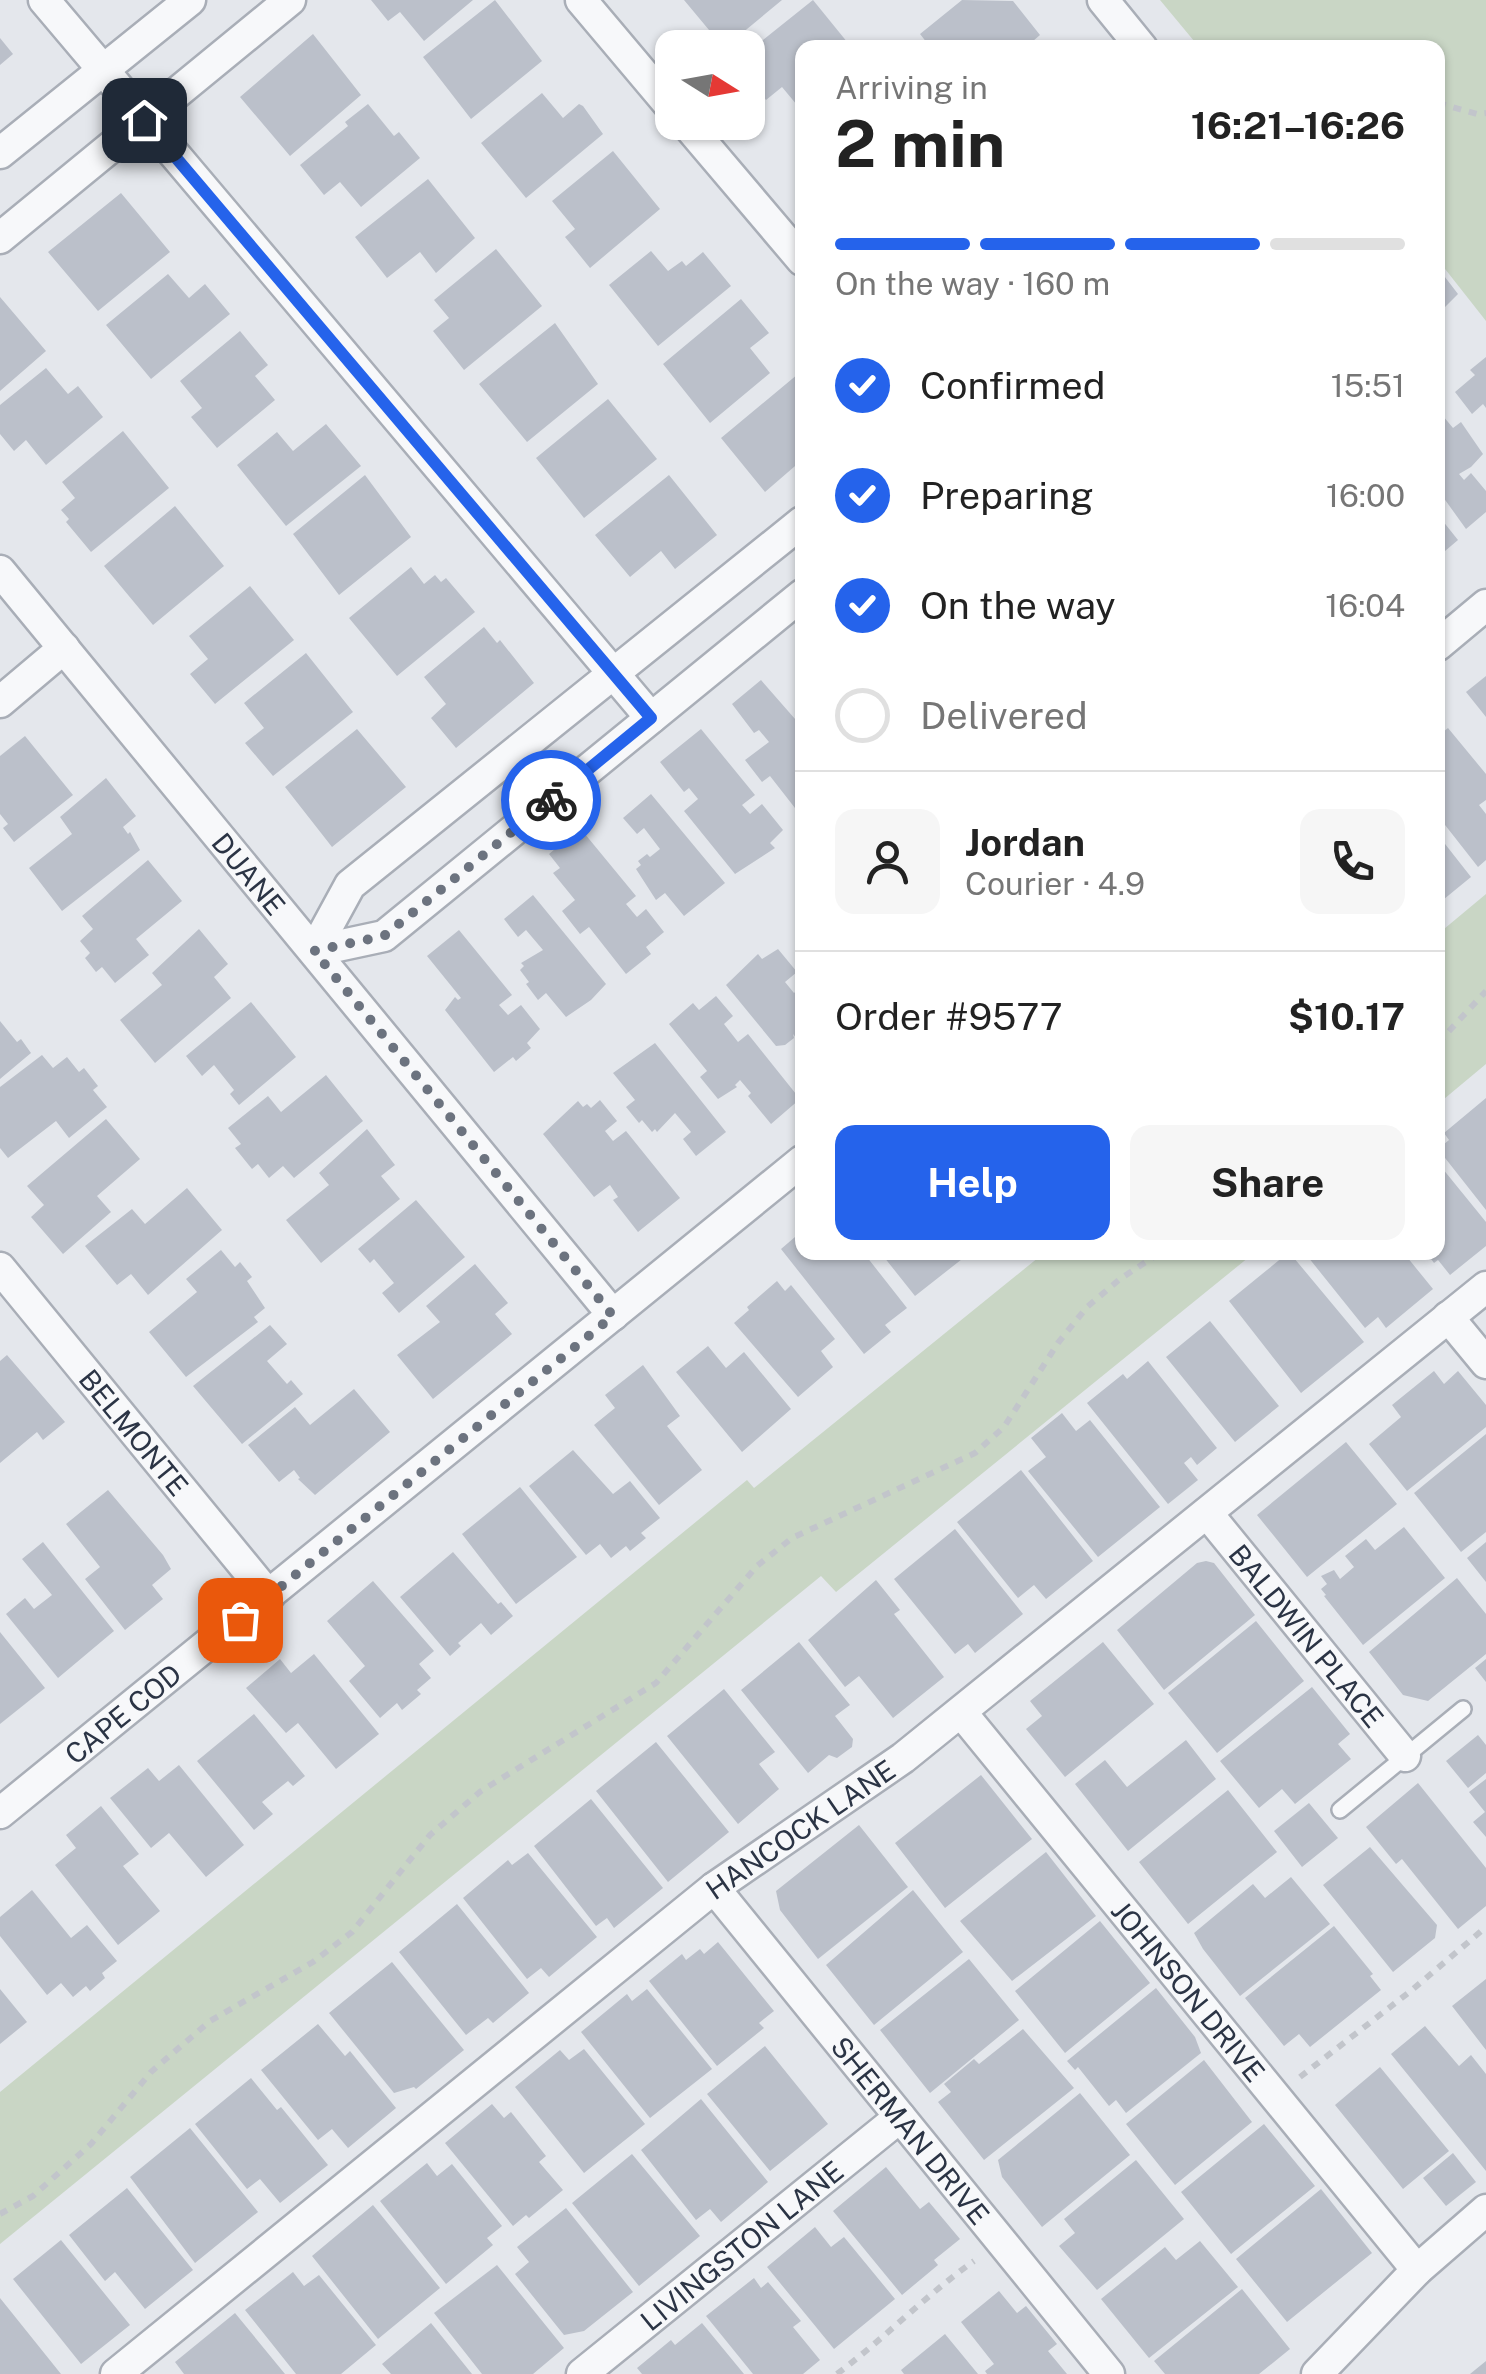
<!DOCTYPE html>
<meta charset="utf-8">
<style>
body{margin:0;font-family:"Public Sans",sans-serif;background:#f6f6f6;color:#222;height:100vh;display:flex;flex-direction:column;font-size:38px;white-space:nowrap}
*{box-sizing:border-box;margin:0}
p{font-size:32px;color:#767676}
.icon{flex:none;width:55px;height:55px;fill:none;stroke:currentColor;stroke-width:2;stroke-linecap:round;stroke-linejoin:round}
.map{position:relative;flex:1;overflow:hidden}
.panel{position:absolute;left:795px;top:40px;width:650px;height:1220px;display:flex;flex-direction:column;background:#fff;border-radius:20px;box-shadow:0 2px 8px #0004}
.panel>*{flex:none}
.needle{width:65px;rotate:101deg}
.controls{position:absolute;left:655px;top:30px;display:grid;gap:20px}
.controls a{display:grid;place-items:center;width:110px;height:110px;border-radius:20px;background:#fff;box-shadow:0 2px 8px #0004;font-size:50px}
.pin{position:absolute;display:grid;place-items:center;width:85px;height:85px;color:#fff;margin:-42px;border-radius:20px;box-shadow:0 5px 15px #0006}
.courier{position:absolute;display:grid;place-items:center;width:100px;height:100px;margin:-50px;border:8px solid #2563eb;border-radius:50%;background:#fff;color:#222;box-shadow:0 2px 12px #0007}
.overview em{font-style:normal;font-weight:700}
.overview div{display:flex;flex-direction:column-reverse}
.overview{display:flex;align-items:center;justify-content:space-between;height:170px;padding:0 40px}
h1{font-size:65px;font-weight:700;line-height:75px}
.bar{display:grid;grid-template-columns:repeat(4,1fr);gap:15px 10px;align-content:center;height:120px;padding:0 40px}
.bar i{height:12px;border-radius:8px;background:#e0e0e0}
.bar .on{background:#2563eb}
.bar p{grid-column:span 4}
.line{display:flex;align-items:center;gap:25px;padding:0 40px;border-top:2px solid #e0e0e0}
.line div{flex:1}
.round{display:grid;place-items:center;flex:none;width:105px;height:105px;border-radius:20px;background:#f6f6f6}
ol{padding:0 40px;list-style:none}
li{display:flex;align-items:center;gap:30px;height:110px}
li p{margin-inline-start:auto}
li .icon{padding:10px;border-radius:50%;background:#2563eb;color:#fff;stroke-width:4}
li:last-child{color:#767676}
li i{width:55px;height:55px;border:5px solid #e0e0e0;border-radius:50%}
.button{display:flex;gap:20px;margin-top:auto;padding:20px 40px}
.button a{flex:1;height:115px;border-radius:20px;background:#2563eb;color:#fff;font-size:40px;font-weight:700;line-height:115px;text-align:center}
.button a+a{background:#f6f6f6;color:#222}
.map>svg:first-child{display:block}
.green{fill:#c9d6c5}
.building{fill:#bbc0ca}
.lines{fill:none;stroke-linecap:round;stroke-linejoin:round}
.service-casing{stroke:#a9aeb7;stroke-width:20}
.minor-casing{stroke:#a9aeb7;stroke-width:35}
.path{stroke:#c2c5cb;stroke-width:6;stroke-dasharray:8 8;stroke-linecap:butt}
.service{stroke:#f7f8fa;stroke-width:15}
.minor{stroke:#f7f8fa;stroke-width:30}
.done{stroke:#6c737f;stroke-width:10;stroke-dasharray:0 18}
.route{stroke:#2563eb;stroke-width:12}
.labels{text-anchor:middle;dominant-baseline:central;stroke-width:9;stroke-linejoin:round;paint-order:stroke}
.street-label{font-size:28px;fill:#2b3445;stroke:#f4f6f9}
</style>
<div class="map">
<svg width="1486" height="2374" viewBox="0 0 1486 2374">
<rect width="100%" height="100%" fill="#e4e7ec"/>
<path class="green" d="M1160,0H1486V321L1438,260V48L1199,47Z
M1486,894V1064L1438,1104V934Z
M1044,1253H1254L836,1592L821,1576L0,2244V2092L747,1480L754,1488Z"/>
<path class="building" d="M371,0H473L424,41L400,12L388,21Z
M495,0L542,61L471,119L423,57Z
M684,0H782L724,48Z
M813,0L852,48H802V101L797,105L782,87L766,100L748,78V52Z
M962,0L1013,1L1040,35L1025,48H931L920,34Z
M313,34L361,95L290,156L240,97Z
M0,38L13,54L0,65Z
M542,93L563,118L579,104L583,106L603,134L526,198L481,143Z
M368,104L394,136L399,132L420,158L361,207L340,182L324,195L300,165L348,126L345,122Z
M613,151L660,209L590,268L565,237L575,229L552,201Z
M428,179L475,238L436,273L420,252L387,278L355,237Z
M121,193L170,252L98,311L48,252Z
M496,249L542,306L464,370L433,331L449,318L434,300Z
M651,251L668,271L682,261L686,266L703,252L731,286L658,346L609,285Z
M1438,268L1458,294L1443,309L1441,307L1438,310Z
M168,274L189,298L205,284L230,314L151,379L106,325Z
M0,297L46,351L0,391Z
M741,299L769,333L750,348L770,373L710,423L663,364Z
M555,323L598,384L527,442L479,384Z
M240,331L268,365L255,376L275,400L217,448L191,417L202,408L180,381Z
M1486,357V408L1483,404L1472,414L1455,392L1475,375L1470,370Z
M46,368L68,394L78,386L103,417L46,465L26,440L14,451L0,434V405Z
M798,374H802V460L765,492L721,438Z
M608,399L657,459L584,518L536,458Z
M1438,410L1453,428L1461,422L1483,454L1471,467L1459,474L1464,480L1471,473L1486,491V512L1466,529L1438,490Z
M326,424L361,466L286,526L237,465L277,432L293,451Z
M123,431L169,488L91,552L66,522L69,519L61,510L75,498L62,482Z
M365,475L411,537L339,595L293,534Z
M669,475L717,535L675,569L661,551L630,577L595,535Z
M175,506L224,566L153,625L104,566Z
M1438,515L1458,540L1438,557Z
M411,567L424,584L435,575L441,582L446,578L475,612L397,676L349,618Z
M250,586L294,640L215,704L190,674L208,659L189,636Z
M484,627L497,643L500,640L534,683L456,748L431,718L446,704L424,677Z
M306,653L353,712L273,776L245,743L264,728L244,703Z
M1486,676V717L1466,692Z
M761,680L802,727V817L770,776L762,782L745,760L769,742L759,730L754,733L732,704Z
M1448,728L1486,774V800L1479,805L1486,814V860L1478,867L1438,816V736Z
M357,729L406,787L332,847L285,787Z
M701,729L755,795L742,805L750,814L762,804L783,830L770,843L775,848L735,874L684,811L698,799L689,788L684,792L660,762Z
M25,736L73,795L14,842L3,828L8,824L0,814V756Z
M106,778L136,816L123,827L128,834L130,832L140,850L62,911L29,868L72,834L60,817Z
M651,794L725,883L684,916L665,893L656,900L636,869L641,865L638,861L647,854L650,857L660,849L644,828L637,834L623,818Z
M580,828L636,896L626,904L637,917L646,909L664,932L646,947L651,954L626,974L589,927L580,934L562,911L575,900L553,873L560,868L549,854Z
M1438,835L1471,877L1438,904Z
M148,860L182,901L136,939L149,955L115,983L102,967L96,972L85,958L90,953L80,941L93,929L82,916Z
M533,895L606,984L591,1000L566,1017L546,993L538,1000L526,984L529,982L520,970L524,966L521,963L543,950L526,930L518,937L504,919Z
M199,929L228,964L214,977L231,998L155,1063L120,1020L162,985L152,973Z
M459,930L512,995L499,1005L508,1015L521,1005L540,1029L527,1043L531,1048L516,1061L513,1057L494,1072L445,1010L455,997L458,1000L461,998L427,956Z
M778,949L797,972L785,982L794,993L802,986V1045L793,1034L794,1038L785,1045L776,1046L726,985L758,954L762,959Z
M716,996L733,1016L724,1024L738,1042L748,1034L800,1099L771,1124L748,1096L751,1093L740,1080L735,1085L737,1087L718,1099L700,1077L707,1071L669,1024L693,1003L699,1010Z
M251,1002L296,1057L239,1105L230,1094L234,1090L214,1065L202,1076L186,1056Z
M0,1021L17,1042L21,1039L31,1053L0,1079Z
M655,1043L726,1132L696,1156L683,1139L691,1132L675,1113L657,1132L655,1129L652,1132L642,1120L639,1123L626,1107L635,1100L613,1073Z
M42,1055L53,1068L67,1057L79,1072L84,1068L98,1086L93,1090L107,1107L69,1138L56,1121L8,1158L0,1148V1087Z
M326,1075L363,1121L294,1178L283,1166L269,1178L258,1164L252,1169L235,1148L241,1144L228,1128L268,1096L281,1112Z
M1486,1098V1210L1438,1149L1449,1140L1444,1133Z
M600,1100L617,1121L605,1131L613,1141L626,1131L680,1198L638,1232L613,1200L618,1197L610,1185L594,1197L543,1134L578,1101L583,1107L587,1104L591,1108Z
M106,1119L140,1159L97,1196L111,1212L63,1254L31,1217L44,1205L27,1186Z
M367,1129L395,1165L381,1176L400,1199L321,1263L286,1220L329,1185L319,1173Z
M1438,1163L1486,1222V1246L1450,1275L1438,1260L1434,1263L1426,1252H1438Z
M187,1188L222,1230L148,1295L131,1274L117,1285L85,1246L132,1209L145,1224Z
M416,1200L465,1257L399,1313L382,1293L394,1283L374,1259L370,1263L358,1249Z
M802,1231V1252H863L907,1308L885,1325L891,1332L864,1354L781,1249Z
M221,1250L235,1267L240,1262L252,1277L247,1281L265,1308L254,1317L258,1322L186,1377L149,1332L197,1292L186,1279Z
M880,1252H971L915,1296Z
M1289,1252L1364,1342L1301,1393L1229,1301Z
M1304,1252H1403L1433,1289L1386,1328L1378,1317L1365,1328Z
M475,1264L508,1303L495,1314L512,1334L433,1399L397,1355L440,1322L426,1306Z
M777,1281L785,1291L791,1285L835,1339L821,1351L833,1367L798,1397L734,1323L749,1310L747,1307Z
M1210,1321L1279,1406L1235,1442L1166,1357Z
M270,1325L287,1344L267,1361L287,1384L291,1380L303,1394L242,1444L193,1386Z
M708,1346L726,1368L744,1352L791,1409L742,1452L676,1372Z
M7,1355L65,1422L43,1440L37,1432L0,1463V1361Z
M1148,1361L1217,1448L1197,1465L1191,1457L1184,1463L1198,1480L1168,1504L1087,1403L1123,1374L1127,1379Z
M643,1365L680,1416L667,1426L702,1470L659,1505L594,1425L615,1408L605,1395Z
M1434,1371L1444,1384L1458,1371L1486,1405V1427L1407,1491L1369,1444L1401,1417L1392,1405Z
M354,1389L390,1432L315,1495L298,1479L300,1478L294,1470L279,1482L248,1445L295,1407L310,1425Z
M1062,1413L1076,1431L1090,1420L1160,1507L1098,1557L1028,1471L1046,1457L1031,1438Z
M1486,1434V1532L1461,1552L1414,1493Z
M1346,1442L1397,1504L1307,1577L1257,1515Z
M573,1450L613,1494L630,1481L660,1518L641,1533L646,1538L630,1551L626,1546L611,1558L600,1544L586,1555L529,1486Z
M1021,1470L1093,1561L1046,1599L1034,1585L1018,1598L957,1522Z
M520,1487L577,1557L516,1604L462,1534Z
M108,1490L163,1555L171,1569L152,1585L163,1599L125,1630L85,1579L100,1567L66,1524Z
M1404,1527L1445,1578L1363,1645L1324,1596L1326,1595L1321,1589L1327,1584L1321,1576L1334,1570L1340,1579L1354,1567L1345,1556L1366,1539L1375,1550Z
M955,1529L1023,1614L975,1653L968,1644L955,1654L894,1579Z
M43,1542L114,1631L58,1678L6,1614L25,1598L34,1609L52,1595L22,1559Z
M1486,1542V1582L1467,1558Z
M453,1552L498,1604L501,1602L513,1616L491,1635L481,1623L458,1643L461,1646L450,1656L400,1597Z
M1206,1561L1214,1563L1255,1615L1164,1690L1117,1630L1197,1563Z
M1457,1578L1486,1614V1654L1428,1701L1403,1695L1369,1652Z
M876,1580L900,1610L894,1614L944,1677L893,1718L859,1676L845,1687L808,1640Z
M373,1581L434,1651L419,1664L431,1678L417,1690L421,1694L402,1710L397,1703L380,1718L349,1681L365,1666L327,1621Z
M1256,1621L1304,1681L1217,1753L1168,1693Z
M0,1632L45,1688L0,1724Z
M799,1642L850,1705L835,1716L853,1739L852,1747L837,1758L829,1755L808,1773L741,1690Z
M1103,1642L1154,1704L1065,1777L1026,1729L1042,1716L1030,1701Z
M314,1654L379,1734L336,1769L298,1723L286,1733L246,1688L280,1659L291,1673Z
M1486,1659V1682L1475,1668Z
M1312,1687L1350,1734L1338,1744L1351,1759L1295,1804L1282,1789L1259,1808L1220,1761Z
M724,1689L775,1752L759,1764L779,1789L738,1824L667,1736Z
M254,1714L305,1776L293,1786L288,1781L262,1802L273,1814L254,1830L197,1761Z
M1478,1735L1486,1745V1773L1468,1788L1446,1761Z
M1186,1740L1216,1779L1128,1851L1075,1784L1105,1760L1127,1787Z
M656,1742L729,1832L668,1882L596,1791Z
M179,1765L244,1845L206,1877L169,1833L151,1848L110,1798L148,1768L159,1781Z
M981,1775L1032,1839L945,1908L895,1843Z
M1486,1779V1837L1473,1822L1485,1812L1469,1792Z
M1418,1783L1486,1868V1906L1458,1929L1402,1859L1396,1864L1366,1827Z
M1228,1790L1277,1852L1188,1924L1139,1862Z
M591,1799L663,1888L614,1928L607,1918L596,1926L534,1846Z
M1309,1803L1338,1838L1302,1867L1274,1831Z
M101,1806L139,1854L123,1866L160,1911L118,1945L55,1865L76,1848L66,1835Z
M859,1825L908,1887L818,1959L780,1910L776,1891Z
M1370,1847L1437,1925L1435,1938L1393,1972L1323,1885Z
M1046,1852L1096,1916L1012,1981L960,1921Z
M528,1853L597,1937L549,1977L541,1968L527,1979L463,1898L508,1860L512,1865Z
M1291,1877L1330,1924L1240,1996L1203,1949L1194,1933L1253,1884L1265,1898Z
M32,1890L71,1938L87,1925L117,1961L102,1973L105,1978L90,1991L86,1986L73,1997L61,1983L47,1995L0,1936V1917Z
M913,1890L963,1952L874,2025L826,1965Z
M457,1904L529,1993L493,2023L488,2018L466,2035L399,1952Z
M1100,1921L1150,1983L1065,2053L1015,1991Z
M1334,1926L1373,1974L1370,1976L1381,1990L1310,2047L1299,2034L1284,2046L1245,1998Z
M718,1942L774,2011L759,2023L764,2028L717,2066L649,1981L682,1954L686,1960L700,1949L704,1954Z
M969,1959L1019,2020L930,2093L880,2030Z
M392,1962L464,2050L416,2089L414,2087L394,2093L329,2013Z
M1486,1979V2050L1452,2006Z
M1156,1988L1195,2037L1201,2053L1126,2113L1116,2100L1109,2106L1078,2067L1075,2070L1067,2061Z
M0,1989L27,2022L0,2044Z
M647,1989L712,2069L650,2118L581,2032L627,1994L632,2001Z
M318,2024L345,2056L350,2051L396,2108L348,2148L332,2129L318,2140L261,2070Z
M1425,2026L1459,2066L1471,2055L1486,2074V2171L1391,2054Z
M1023,2029L1074,2088L984,2160L938,2102L951,2092L944,2084L974,2059L979,2064Z
M765,2046L828,2124L770,2171L707,2094Z
M584,2049L645,2124L584,2173L515,2087L560,2050L569,2060Z
M1204,2060L1252,2122L1175,2185L1126,2124Z
M1380,2067L1449,2151L1403,2189L1335,2105Z
M251,2078L277,2110L281,2107L328,2165L280,2203L260,2179L247,2189L195,2124Z
M1080,2093L1130,2155L1042,2227L1002,2177L998,2160Z
M701,2099L768,2182L721,2222L710,2209L696,2220L641,2150Z
M492,2104L504,2118L511,2112L546,2156L539,2162L563,2190L529,2218L526,2215L513,2226L445,2143Z
M1264,2124L1315,2186L1231,2254L1181,2192Z
M190,2128L258,2212L195,2263L130,2177Z
M1453,2153L1476,2182L1446,2206L1423,2178Z
M632,2154L700,2236L639,2286L572,2203Z
M1136,2160L1184,2219L1097,2290L1059,2246L1075,2233L1064,2219Z
M427,2163L437,2176L452,2164L502,2226L487,2238L493,2245L446,2284L380,2201Z
M886,2167L920,2209L929,2202L960,2239L934,2260L938,2265L902,2295L833,2211Z
M127,2188L193,2270L145,2309L115,2272L105,2281L69,2235Z
M1321,2189L1372,2253L1287,2322L1236,2259Z
M373,2205L440,2288L378,2339L312,2256Z
M566,2208L633,2292L584,2331L564,2335L515,2274L529,2262L517,2247Z
M815,2227L831,2247L844,2237L895,2299L834,2349L767,2267Z
M61,2240L130,2325L81,2364L13,2279Z
M1200,2241L1238,2287L1149,2358L1101,2299L1165,2247L1176,2260Z
M497,2265L564,2348L533,2374H482L434,2313Z
M293,2272L304,2286L319,2275L376,2345L341,2374H296L245,2310Z
M754,2278L761,2288L768,2282L801,2321L793,2327L820,2360L803,2374H753L706,2316Z
M1242,2289L1290,2349L1259,2374H1165L1154,2361Z
M999,2291L1017,2313L1026,2306L1057,2344L1048,2351L1067,2374H987L985,2371L994,2364L961,2322Z
M0,2298L61,2374H0Z
M235,2313L285,2374H184L175,2362Z
M431,2323L472,2374H391L382,2364Z
M702,2323L744,2374H642L637,2368L671,2340L675,2345Z
M945,2334L978,2374H904L901,2370Z
M1486,2361V2374H1470Z"/>
<g class="lines">
<g class="service-casing">
<path id="service" d="M1340,1810L1463,1709"/>
</g>
<g class="minor-casing">
<g id="minor">
<path d="M44,0L651,718"/>
<path d="M581,0L672,108"/>
<path d="M1103,0L1142,48"/>
<path d="M685,122L802,260"/>
<path d="M0,153L190,0"/>
<path d="M0,238L290,0"/>
<path id="s1" d="M0,571L613,1315"/>
<path d="M1438,645L1486,605"/>
<path d="M0,702L64,648"/>
<path d="M314,951L350,885L802,522"/>
<path d="M314,951L384,936L802,595"/>
<path id="s2" d="M0,1268L269,1596"/>
<path d="M1448,1317L1486,1363"/>
<path id="s3" d="M1207,1513L1405,1756"/>
<path id="s4" d="M961,1712L1417,2270"/>
<path id="s5" d="M0,1813L802,1161"/>
<path id="s6" d="M714,1888L1109,2374"/>
<path id="s7" d="M116,2374L714,1888L903,1758L1486,1287"/>
<path id="s8" d="M582,2374L900,2117"/>
<path d="M1317,2374L1417,2270L1486,2210"/>
</g>
</g>
<path class="path" d="M1438,103L1477,114L1486,113
M1438,1043L1486,991
M1300,2077L1412,1990L1486,1927
M0,2214L33,2196L91,2144L151,2072L210,2021L313,1962L352,1932L430,1835L481,1791L656,1683L757,1566L792,1538L975,1453L1004,1427L1058,1343L1087,1307L1120,1279L1161,1252
M837,2374C885,2338 926,2295 974,2261"/>
<use href="#service" class="service"/>
<use href="#minor" class="minor"/>
</g>
<g class="lines">
<path class="done" d="M240,1620L613,1316L314,951L384,936L551,800"/>
<path class="route" d="M144,120L651,718L551,800"/>
</g>
<g class="labels">
<g class="street-label">
<text stroke="none"><textPath href="#s1" startOffset="392">DUANE</textPath></text>
<text stroke="none"><textPath href="#s2" startOffset="212">BELMONTE</textPath></text>
<text stroke="none"><textPath href="#s3" startOffset="158">BALDWIN PLACE</textPath></text>
<text stroke="none"><textPath href="#s5" startOffset="158">CAPE COD</textPath></text>
<text stroke="none"><textPath href="#s7" startOffset="875">HANCOCK LANE</textPath></text>
<text stroke="none"><textPath href="#s4" startOffset="360">JOHNSON DRIVE</textPath></text>
<text stroke="none"><textPath href="#s6" startOffset="312">SHERMAN DRIVE</textPath></text>
<text stroke="none"><textPath href="#s8" startOffset="205">LIVINGSTON LANE</textPath></text>
</g>
</g>
</svg>
<div class="controls">
<a><svg class="needle" viewBox="-14 -14 28 28"><path d="M0-13l5 13h-10z" fill="#e53935"/><path d="M0 13l5-13h-10z" fill="#767676"/></svg></a>
</div>
<div class="pin" style="left:240px;top:1620px;background:#ea580c"><svg class="icon" aria-label="bag" viewBox="0 0 24 24"><path d="M5 8h14l-1 12H6zM9 8a3 3 0 0 1 6 0"/></svg></div>
<div class="pin" style="left:144px;top:120px;background:#1f2937"><svg class="icon" aria-label="home" viewBox="0 0 24 24"><path d="M3 11l9-7 9 7M6 9v11h12V9"/></svg></div>
<div class="courier" style="left:551px;top:800px"><svg class="icon" aria-label="bike" viewBox="0 0 24 24"><circle cx="6" cy="16" r="4"/><circle cx="18" cy="16" r="4"/><path d="M6 16l4-8h5l3 8M10 8l3 8H6M13 5h3"/></svg></div>
<section class="panel">
<div class="overview"><div><h1>2 min</h1><p>Arriving in</p></div><em>16:21–16:26</em></div>
<div class="bar"><i class="on"></i><i class="on"></i><i class="on"></i><i></i><p>On the way · 160 m</p></div>
<ol>
<li><svg class="icon" aria-label="check" viewBox="0 0 24 24"><path d="M5 12l5 5 9-10"/></svg>Confirmed<p>15:51</p></li>
<li><svg class="icon" aria-label="check" viewBox="0 0 24 24"><path d="M5 12l5 5 9-10"/></svg>Preparing<p>16:00</p></li>
<li><svg class="icon" aria-label="check" viewBox="0 0 24 24"><path d="M5 12l5 5 9-10"/></svg>On the way<p>16:04</p></li>
<li><i></i>Delivered</li>
</ol>
<div class="line" style="height:180px"><a class="round"><svg class="icon" aria-label="person" viewBox="0 0 24 24"><circle cx="12" cy="8" r="4"/><path d="M4 21q1-7 8-7t8 7"/></svg></a><div><b>Jordan</b><p>Courier · 4.9</p></div><a class="round"><svg class="icon" aria-label="phone" viewBox="0 0 24 24"><path d="M5 4h4l2 5-3 2q2 4 5 5l2-3 5 2v4C11 20 4 13 5 4z"/></svg></a></div>
<div class="line" style="height:130px"><div>Order #9577</div><b>$10.17</b></div>
<div class="button"><a>Help</a><a>Share</a></div>
</section>
</div>
